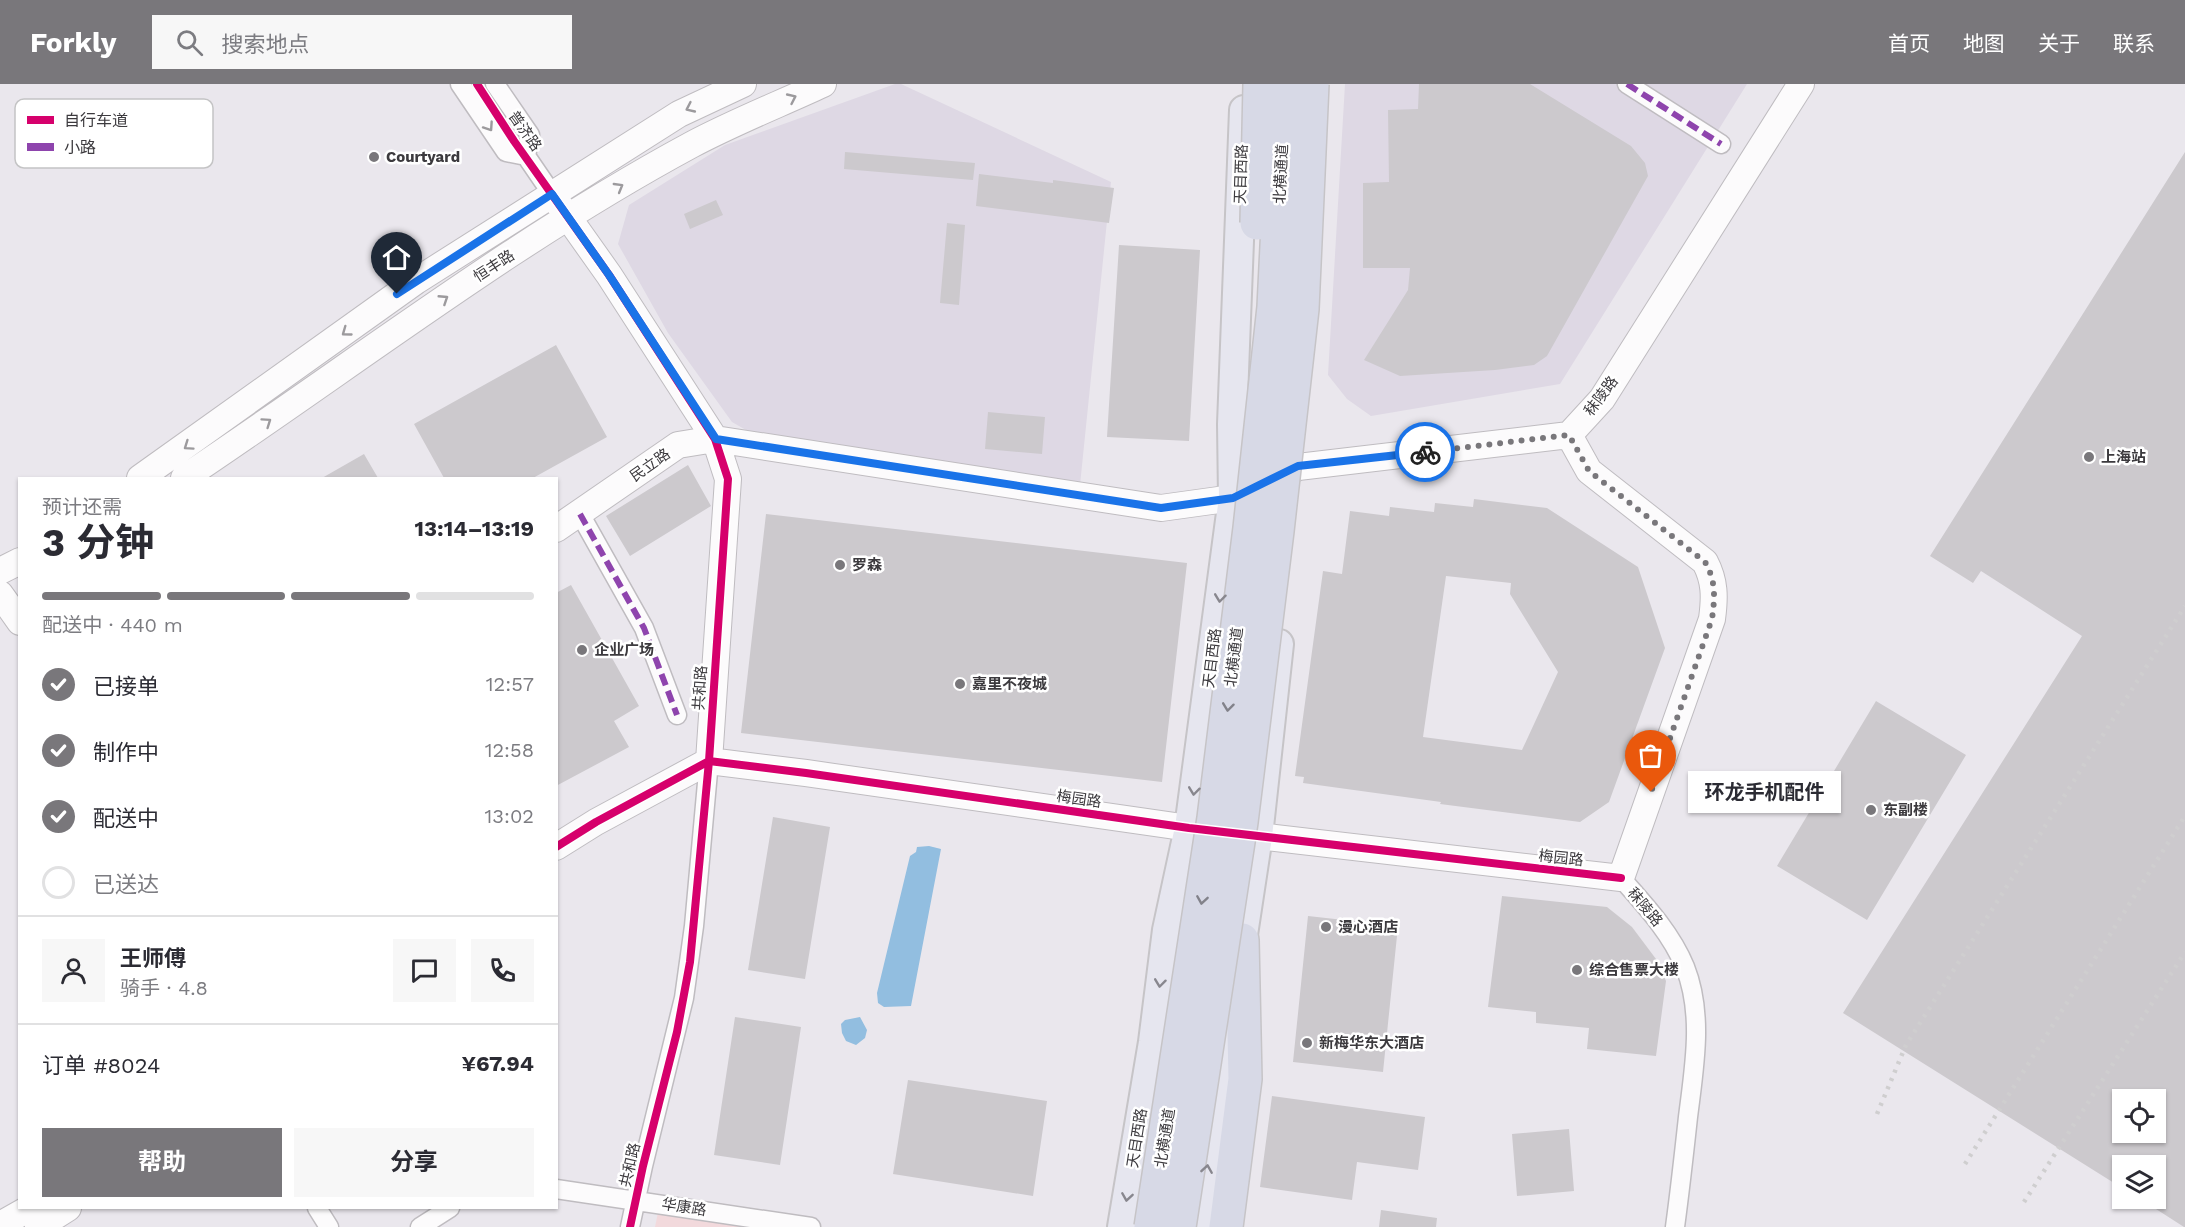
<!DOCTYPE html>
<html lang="zh">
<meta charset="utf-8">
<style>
body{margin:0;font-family:"Work Sans","Noto Sans SC",sans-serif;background:#f7f7f7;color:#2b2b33;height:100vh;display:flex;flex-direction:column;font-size:22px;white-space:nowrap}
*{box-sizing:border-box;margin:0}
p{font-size:20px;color:#7c7c81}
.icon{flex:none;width:33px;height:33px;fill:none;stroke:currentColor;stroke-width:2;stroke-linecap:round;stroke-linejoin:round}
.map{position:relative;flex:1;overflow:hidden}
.side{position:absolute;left:18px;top:393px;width:540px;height:732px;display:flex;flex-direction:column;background:#fff;border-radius:0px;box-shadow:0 2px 4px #0004}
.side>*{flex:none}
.fabs{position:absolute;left:2112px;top:1005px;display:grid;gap:12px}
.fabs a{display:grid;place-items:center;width:54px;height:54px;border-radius:0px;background:#fff;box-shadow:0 2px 4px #0004;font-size:30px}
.pin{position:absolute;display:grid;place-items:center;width:51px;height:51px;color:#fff;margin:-62px -26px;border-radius:50% 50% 50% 0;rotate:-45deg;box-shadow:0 0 6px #0007}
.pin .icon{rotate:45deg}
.courier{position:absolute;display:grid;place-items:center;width:60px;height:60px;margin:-30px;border:4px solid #1a73e8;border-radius:50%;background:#fff;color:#222;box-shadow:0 2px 8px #0007}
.bubble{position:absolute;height:42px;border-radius:0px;background:#fff;box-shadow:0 2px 4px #0004;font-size:20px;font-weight:700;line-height:42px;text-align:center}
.overview em{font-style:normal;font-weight:700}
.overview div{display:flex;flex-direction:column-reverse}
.overview{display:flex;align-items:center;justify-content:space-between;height:102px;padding:0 24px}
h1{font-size:39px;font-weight:700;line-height:45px}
.bar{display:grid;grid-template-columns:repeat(4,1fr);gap:9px 6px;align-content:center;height:72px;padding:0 24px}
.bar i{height:8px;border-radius:4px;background:#e1e1e2}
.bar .on{background:#79777b}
.bar p{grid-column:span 4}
.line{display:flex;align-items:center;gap:15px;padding:0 24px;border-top:2px solid #e1e1e2}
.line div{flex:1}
.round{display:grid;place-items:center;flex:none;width:63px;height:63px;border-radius:0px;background:#f7f7f7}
ol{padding:0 24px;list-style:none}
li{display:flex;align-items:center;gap:18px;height:66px}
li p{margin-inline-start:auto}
li .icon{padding:6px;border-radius:50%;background:#79777b;color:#fff;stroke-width:4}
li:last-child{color:#7c7c81}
li i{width:33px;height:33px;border:3px solid #e1e1e2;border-radius:50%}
.primary-button{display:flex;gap:12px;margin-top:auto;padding:12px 24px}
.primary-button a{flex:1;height:69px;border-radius:0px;background:#79777b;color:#fff;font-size:24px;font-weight:700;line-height:69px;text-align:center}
.primary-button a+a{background:#f7f7f7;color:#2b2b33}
header{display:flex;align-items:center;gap:36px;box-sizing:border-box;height:84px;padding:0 30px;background:#79777b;color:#fff}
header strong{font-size:28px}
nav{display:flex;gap:33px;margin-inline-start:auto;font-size:21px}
.search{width:420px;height:54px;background:#f7f7f7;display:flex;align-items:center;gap:15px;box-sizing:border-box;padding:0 21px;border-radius:0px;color:#7c7c81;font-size:22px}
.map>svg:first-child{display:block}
.built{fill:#ded8e4}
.green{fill:#f2d9dc}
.water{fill:#92bee0}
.building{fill:#ccc9cd;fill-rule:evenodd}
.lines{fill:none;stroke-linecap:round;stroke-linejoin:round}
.street-casing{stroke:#bfbcc0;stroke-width:21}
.secondary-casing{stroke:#bfbcc0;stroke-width:28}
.primary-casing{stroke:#c6c4c7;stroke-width:32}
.highway-casing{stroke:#c6c4c7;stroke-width:36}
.street{stroke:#fcfbfc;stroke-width:18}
.secondary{stroke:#fcfbfc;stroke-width:26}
.primary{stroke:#e6e6ef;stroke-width:28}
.highway{stroke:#d7d9e6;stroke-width:33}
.rail{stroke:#cfcecf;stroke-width:4.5;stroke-dasharray:3 6;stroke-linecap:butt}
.highway-bridge-casing{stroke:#c6c4c7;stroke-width:36;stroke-linecap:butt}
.highway-bridge{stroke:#d7d9e6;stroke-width:33}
.quiet{stroke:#8e44ad;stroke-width:6;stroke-dasharray:12 6;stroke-linecap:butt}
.cycleway-casing{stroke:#fff;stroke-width:11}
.cycleway{stroke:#d6006c;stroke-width:8}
.oneway{stroke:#9c9a9d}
.oneway2{stroke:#88878e}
.oneway3{stroke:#82828a}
.done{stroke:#79777b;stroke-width:6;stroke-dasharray:0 10.8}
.route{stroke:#1a73e8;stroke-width:8}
.poi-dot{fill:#79777b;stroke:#fff;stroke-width:2}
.labels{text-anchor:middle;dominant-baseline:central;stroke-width:5;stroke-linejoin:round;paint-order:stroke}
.street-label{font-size:15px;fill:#3c3a3e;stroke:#fff}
.poi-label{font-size:15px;font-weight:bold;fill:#3c3a3e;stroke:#fff;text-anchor:start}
.key{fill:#fff;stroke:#c4c4c5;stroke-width:1.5}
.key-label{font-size:16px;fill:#3c3a3e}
</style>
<header>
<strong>Forkly</strong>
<div class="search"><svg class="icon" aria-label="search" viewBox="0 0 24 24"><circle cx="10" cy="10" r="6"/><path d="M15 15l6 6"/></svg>搜索地点</div>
<nav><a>首页</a><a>地图</a><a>关于</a><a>联系</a></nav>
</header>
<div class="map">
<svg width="2185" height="1143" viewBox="0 0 2185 1143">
<rect width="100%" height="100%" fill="#eae7ed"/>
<path class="built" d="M895,0H901L1111,98L1080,401L753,350L732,338L668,249L618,160L629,121L725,61Z
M1345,0H1747L1560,300L1371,332L1347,315L1328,291Z"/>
<path class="green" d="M661,1114L818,1143H655Z"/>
<path class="water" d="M929,762L941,765L911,922L884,923L878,919L877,909L910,772L916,768L917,763Z
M860,933L867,946L865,954L856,961L846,957L842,949L841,940L845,936Z"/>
<path class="building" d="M1419,0H1530L1631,62L1645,79L1648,92L1547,272L1534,281L1495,286L1400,292L1364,276L1408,206L1410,184H1363V99L1389,98L1388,26L1418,25Z
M845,68L975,79L973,96L844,85Z
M2185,68V1143H2184L2156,1125V1082H2122V1104L1843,929L2082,552L1981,487L1973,499L1930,472ZM2122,1016H2156V1048H2122Z
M979,90L1053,99V96L1114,104L1109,139L976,122Z
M716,116L723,131L690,145L684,130Z
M947,139L965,141L959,221L940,219Z
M1119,161L1200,166L1189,357L1107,353Z
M556,261L607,353L533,394H444L414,340Z
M988,328L1045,333L1042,370L985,365Z
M364,370L378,394H322Z
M688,381L711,422L630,472L606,432Z
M1474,415L1547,424L1638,483L1665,564L1609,718L1580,738L1440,720L1441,718L1303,699L1304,693L1295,692L1323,487L1342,490L1350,427L1389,432L1390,423L1434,428L1435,419L1473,423ZM1446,492L1511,499L1510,510L1558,588L1522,666L1423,653Z
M766,430L1187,479L1162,698L741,649Z
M571,501L639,622L614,637L629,663L556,702V509Z
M1876,617L1966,671L1867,836L1777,782Z
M773,733L830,743L805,895L748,886Z
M1502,812L1607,823L1632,843L1656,875L1666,897L1656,972L1587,965L1589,944L1536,939V928L1488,923Z
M1308,832L1398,842L1383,988L1293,978Z
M735,933L801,943L780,1081L714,1071Z
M908,996L1047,1017L1033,1112L893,1090Z
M1272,1012L1425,1033L1418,1086L1357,1078L1352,1116L1260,1103Z
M1569,1045L1574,1107L1517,1112L1512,1050Z
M1381,1126L1437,1134L1436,1143H1379Z"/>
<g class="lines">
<g class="street-casing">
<path id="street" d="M460,0L506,68L526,72
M495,0L530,51L526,72
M1627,0L1721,60
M526,72L552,110
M580,430L644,544L677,631
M1621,794C1645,821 1671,849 1685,883C1704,931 1694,984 1688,1033C1684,1070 1680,1106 1675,1143
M556,1105L811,1143
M317,1124L329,1143
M420,1143L450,1124
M630,1143L643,1082L684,914L694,842L709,677"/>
</g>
<g class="secondary-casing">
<path id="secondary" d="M558,119L609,191L715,355L728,395L709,677
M1569,351L1602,315L1801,0
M140,394L416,197L679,30L743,0
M184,394C352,282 513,157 691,61C734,38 780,20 823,0
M556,445L678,361L715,355L1161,424L1233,414L1298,383L1569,351
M0,487L20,477
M0,510L20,538
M556,763L596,738L709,677L806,689L1189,744L1621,794L1712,535C1715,513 1715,497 1705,478L1589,387L1569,351
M2,1143L7,1137L30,1124
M38,1143L68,1124"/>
</g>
<g class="primary-casing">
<path id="primary" d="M1239,877L1258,752L1279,560
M1122,1143L1153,958L1167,846L1189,744L1233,414L1232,340L1244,26
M1198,1143L1233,917"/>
</g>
<g class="highway-casing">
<path id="highway" d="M1226,1143L1245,995L1242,856"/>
</g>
<use href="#street" class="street"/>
<use href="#secondary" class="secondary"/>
<use href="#primary" class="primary"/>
<use href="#highway" class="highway"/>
<path class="rail" d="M1877,1030L1906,961L2185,522
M1965,1080L2185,732
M2024,1118L2185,868"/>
<g class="highway-bridge-casing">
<path id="highway-bridge" d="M1257,139L1260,0
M1151,1143L1214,734L1250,444L1274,223L1285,0
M1179,1143L1241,738L1277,447L1302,225L1312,0"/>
</g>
<use href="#highway-bridge" class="highway-bridge"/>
<path class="quiet" d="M1627,0L1721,60
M580,430L644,544L677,631"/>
<g class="cycleway-casing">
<path id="cycleway" d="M477,0L514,57L609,191L715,355L728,395L709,677L690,878L677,948L643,1082L630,1143
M556,763L596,738L709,677L806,689L1189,744L1621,794"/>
</g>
<use href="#cycleway" class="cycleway"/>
</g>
<defs><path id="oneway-chevron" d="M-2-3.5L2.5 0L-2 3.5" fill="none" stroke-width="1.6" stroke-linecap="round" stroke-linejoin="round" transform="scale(1.5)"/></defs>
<g class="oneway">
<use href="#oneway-chevron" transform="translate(792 14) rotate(-25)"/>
<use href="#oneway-chevron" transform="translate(690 24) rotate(155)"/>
<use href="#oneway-chevron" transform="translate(489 43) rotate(56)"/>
<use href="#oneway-chevron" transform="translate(619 103) rotate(-30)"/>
<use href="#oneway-chevron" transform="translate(444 215) rotate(-33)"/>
<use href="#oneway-chevron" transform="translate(346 248) rotate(144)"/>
<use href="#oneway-chevron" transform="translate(267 338) rotate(-35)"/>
<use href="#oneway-chevron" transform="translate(188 362) rotate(145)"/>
</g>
<g class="oneway2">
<use href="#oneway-chevron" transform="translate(1220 514) rotate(97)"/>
<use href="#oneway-chevron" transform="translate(1194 707) rotate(97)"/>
<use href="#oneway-chevron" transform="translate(1160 899) rotate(97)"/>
<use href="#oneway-chevron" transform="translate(1207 1085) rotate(-81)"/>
<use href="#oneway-chevron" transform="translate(1127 1113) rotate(99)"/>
</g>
<g class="oneway3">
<use href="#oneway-chevron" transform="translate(1228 623) rotate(97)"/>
<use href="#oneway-chevron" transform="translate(1202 816) rotate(99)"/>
</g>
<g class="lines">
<path class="done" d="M1425,368L1569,351L1589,387L1705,478C1716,497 1715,513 1712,535L1651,708"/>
<path class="route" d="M397,210L552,110L609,191L716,355L1161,424L1233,414L1298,382L1425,368"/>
</g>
<g class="poi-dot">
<circle cx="374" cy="73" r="6"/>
<circle cx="2089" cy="373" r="6"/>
<circle cx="840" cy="481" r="6"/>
<circle cx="582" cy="566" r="6"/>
<circle cx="960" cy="600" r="6"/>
<circle cx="1871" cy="726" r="6"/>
<circle cx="1326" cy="843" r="6"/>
<circle cx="1577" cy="886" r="6"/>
<circle cx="1307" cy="959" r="6"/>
</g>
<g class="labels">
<g class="street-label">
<text transform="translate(525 47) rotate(55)">普济路</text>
<text transform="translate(1241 90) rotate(-88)">天目西路</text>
<text transform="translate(1281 90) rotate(-87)">北横通道</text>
<text transform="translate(494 182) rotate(-33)">恒丰路</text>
<text transform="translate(1601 312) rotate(-53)">秣陵路</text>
<text transform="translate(650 381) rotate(-35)">民立路</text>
<text transform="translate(1234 573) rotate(-83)">北横通道</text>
<text transform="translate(1212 574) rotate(-83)">天目西路</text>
<text transform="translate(700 604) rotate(-86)">共和路</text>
<text transform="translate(1079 715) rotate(8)">梅园路</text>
<text transform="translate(1561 774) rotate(6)">梅园路</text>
<text transform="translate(1645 823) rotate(50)">秣陵路</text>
<text transform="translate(1137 1054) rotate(-81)">天目西路</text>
<text transform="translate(1165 1054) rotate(-81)">北横通道</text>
<text transform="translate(630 1081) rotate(-77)">共和路</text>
<text transform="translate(684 1123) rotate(9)">华康路</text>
</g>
<g class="poi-label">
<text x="386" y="73">Courtyard</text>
<text x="2101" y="373">上海站</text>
<text x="852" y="481">罗森</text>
<text x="594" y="566">企业广场</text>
<text x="972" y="600">嘉里不夜城</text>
<text x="1883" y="726">东副楼</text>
<text x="1338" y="843">漫心酒店</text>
<text x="1589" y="886">综合售票大楼</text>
<text x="1319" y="959">新梅华东大酒店</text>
</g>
</g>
<rect x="15" y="15" width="198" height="69" rx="9" class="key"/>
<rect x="27" y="32" width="27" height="8" fill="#d6006c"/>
<rect x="27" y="59" width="27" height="8" fill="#8e44ad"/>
<g class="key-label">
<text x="64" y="42">自行车道</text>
<text x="64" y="69">小路</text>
</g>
</svg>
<div class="fabs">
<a><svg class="icon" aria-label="locate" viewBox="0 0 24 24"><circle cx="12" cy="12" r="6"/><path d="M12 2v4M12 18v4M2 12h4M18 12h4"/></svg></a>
<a><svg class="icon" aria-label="layers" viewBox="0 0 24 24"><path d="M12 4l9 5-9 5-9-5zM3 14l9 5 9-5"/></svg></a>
</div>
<div class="pin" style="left:1651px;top:708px;background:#ea580c"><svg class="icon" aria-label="bag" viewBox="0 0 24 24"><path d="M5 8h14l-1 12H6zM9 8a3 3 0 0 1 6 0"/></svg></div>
<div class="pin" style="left:397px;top:210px;background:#1f2937"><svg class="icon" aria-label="home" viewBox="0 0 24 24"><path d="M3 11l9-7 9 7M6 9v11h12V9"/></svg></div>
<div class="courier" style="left:1425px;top:368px"><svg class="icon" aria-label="bike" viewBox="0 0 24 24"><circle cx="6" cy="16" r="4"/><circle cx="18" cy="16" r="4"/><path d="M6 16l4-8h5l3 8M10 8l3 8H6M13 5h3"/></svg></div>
<div class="bubble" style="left:1688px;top:687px;width:153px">环龙手机配件</div>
<section class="side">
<div class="overview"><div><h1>3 分钟</h1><p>预计还需</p></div><em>13:14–13:19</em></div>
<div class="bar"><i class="on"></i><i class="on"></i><i class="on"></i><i></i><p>配送中 · 440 m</p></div>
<ol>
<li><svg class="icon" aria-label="check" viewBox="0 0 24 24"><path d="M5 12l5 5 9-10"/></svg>已接单<p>12:57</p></li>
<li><svg class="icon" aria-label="check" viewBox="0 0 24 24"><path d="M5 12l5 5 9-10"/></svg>制作中<p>12:58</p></li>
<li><svg class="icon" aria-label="check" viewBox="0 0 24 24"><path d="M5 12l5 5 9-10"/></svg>配送中<p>13:02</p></li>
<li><i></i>已送达</li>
</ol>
<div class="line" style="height:108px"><a class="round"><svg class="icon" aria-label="person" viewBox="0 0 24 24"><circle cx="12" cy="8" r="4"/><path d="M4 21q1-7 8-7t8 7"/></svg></a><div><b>王师傅</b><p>骑手 · 4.8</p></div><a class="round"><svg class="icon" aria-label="chat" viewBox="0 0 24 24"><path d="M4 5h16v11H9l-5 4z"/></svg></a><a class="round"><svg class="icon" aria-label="phone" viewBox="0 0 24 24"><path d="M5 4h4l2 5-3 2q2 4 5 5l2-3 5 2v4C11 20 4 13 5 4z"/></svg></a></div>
<div class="line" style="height:78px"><div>订单 #8024</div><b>¥67.94</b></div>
<div class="primary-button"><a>帮助</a><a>分享</a></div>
</section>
</div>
